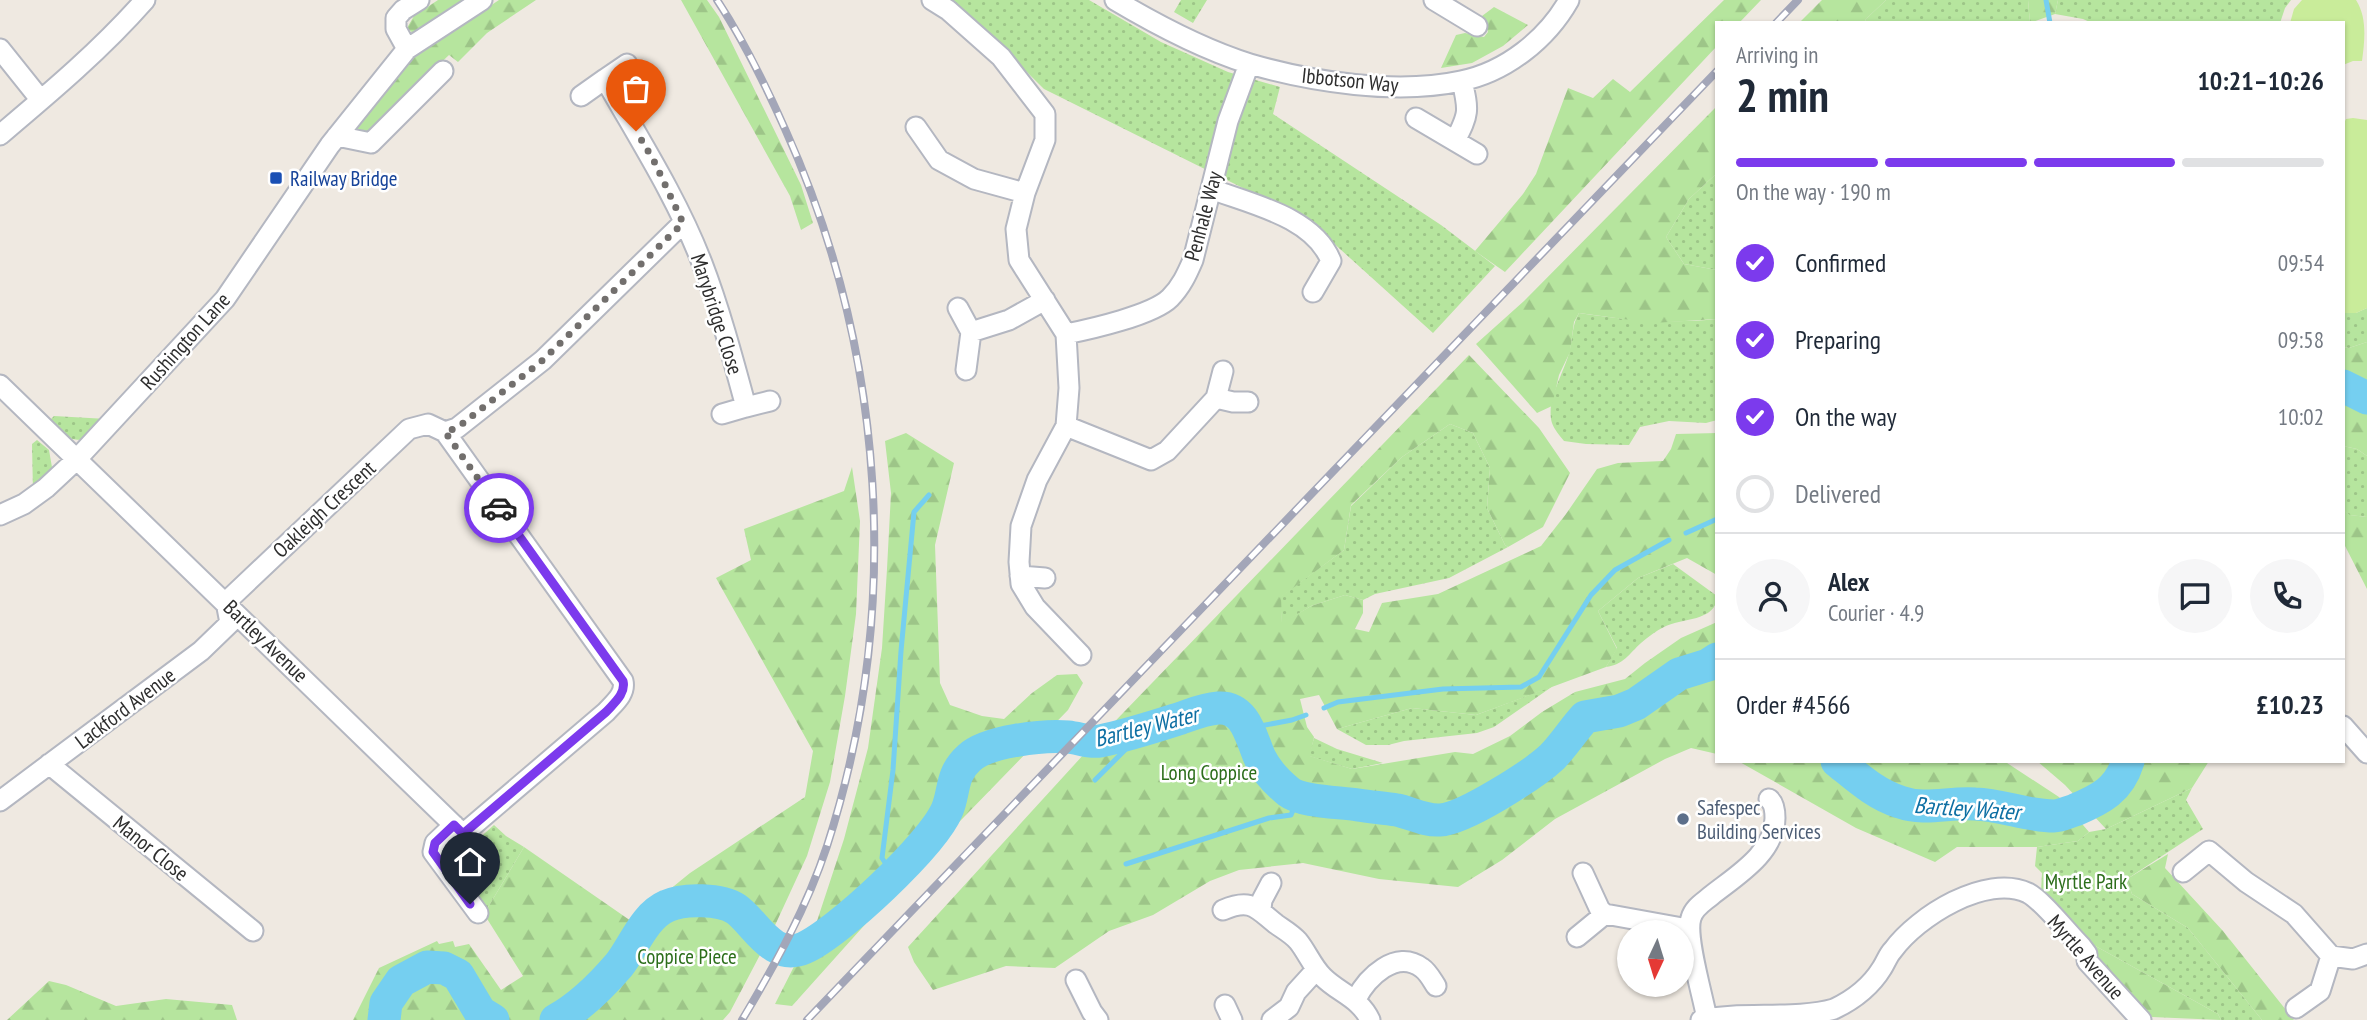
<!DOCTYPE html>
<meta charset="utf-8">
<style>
body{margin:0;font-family:"PT Sans Narrow",sans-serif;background:#f6f6f7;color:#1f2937;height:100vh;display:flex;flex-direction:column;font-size:26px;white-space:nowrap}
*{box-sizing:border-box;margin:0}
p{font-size:23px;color:#747a83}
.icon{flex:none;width:38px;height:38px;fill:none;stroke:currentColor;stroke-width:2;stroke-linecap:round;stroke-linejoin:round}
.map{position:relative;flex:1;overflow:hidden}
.panel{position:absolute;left:1715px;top:21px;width:630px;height:742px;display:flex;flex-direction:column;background:#fff;border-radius:0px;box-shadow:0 2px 5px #0004}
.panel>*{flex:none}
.needle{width:46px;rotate:184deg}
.tools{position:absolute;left:1617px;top:920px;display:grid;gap:14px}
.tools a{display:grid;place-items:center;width:77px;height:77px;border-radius:50%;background:#fff;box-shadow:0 2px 5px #0004;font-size:35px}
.pin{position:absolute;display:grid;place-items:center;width:60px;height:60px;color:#fff;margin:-72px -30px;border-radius:50% 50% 50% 0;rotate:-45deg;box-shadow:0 0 7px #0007}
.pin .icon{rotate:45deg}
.courier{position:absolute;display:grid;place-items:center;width:70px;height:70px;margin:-35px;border:5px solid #7c3aed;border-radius:50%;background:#fff;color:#222;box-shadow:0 2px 9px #0007}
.summary em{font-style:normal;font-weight:600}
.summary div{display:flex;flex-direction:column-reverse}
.summary{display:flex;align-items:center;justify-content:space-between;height:119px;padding:0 21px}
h1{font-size:46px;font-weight:600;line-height:52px}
.bar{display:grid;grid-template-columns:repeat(4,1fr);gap:10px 7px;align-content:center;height:84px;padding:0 21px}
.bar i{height:9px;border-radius:5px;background:#e0e1e3}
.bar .current{background:#7c3aed}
.bar p{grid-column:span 4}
.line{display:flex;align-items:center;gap:18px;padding:0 21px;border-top:2px solid #e0e1e3}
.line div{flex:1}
.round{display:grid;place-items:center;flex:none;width:74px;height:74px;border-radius:37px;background:#f6f6f7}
ol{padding:0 21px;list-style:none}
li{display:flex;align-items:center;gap:21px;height:77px}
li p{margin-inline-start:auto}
li .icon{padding:7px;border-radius:50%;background:#7c3aed;color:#fff;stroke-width:4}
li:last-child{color:#747a83}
li i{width:38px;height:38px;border:4px solid #e0e1e3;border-radius:50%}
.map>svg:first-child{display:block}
.grass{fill:url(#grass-dots)}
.forest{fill:url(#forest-firs)}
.pitch{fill:#c9ec9a}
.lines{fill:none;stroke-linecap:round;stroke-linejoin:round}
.stream{stroke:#75cff0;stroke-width:5}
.river{stroke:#75cff0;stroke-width:33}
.street-casing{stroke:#b4b7c1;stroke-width:23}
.street{stroke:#fff;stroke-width:19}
.rail-casing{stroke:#a3a6b8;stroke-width:8}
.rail{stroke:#fff;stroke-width:5;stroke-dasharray:16;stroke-linecap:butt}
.done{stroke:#726f6d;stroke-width:7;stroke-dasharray:0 12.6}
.route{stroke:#7c3aed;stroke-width:9}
.transit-dot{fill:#1a4fb4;stroke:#fff;stroke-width:2.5}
.service-dot{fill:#5c6f8a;stroke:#fff;stroke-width:2.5}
.labels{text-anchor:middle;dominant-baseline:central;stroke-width:5;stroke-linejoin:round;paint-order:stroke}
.street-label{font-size:21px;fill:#2e2e2e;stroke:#fff}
.transit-label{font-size:21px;fill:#164399;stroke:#fff;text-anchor:start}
.park-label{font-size:21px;fill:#2c6e1b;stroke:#fff}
.service-label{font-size:21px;fill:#4e5e75;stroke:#fff;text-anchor:start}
.water-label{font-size:23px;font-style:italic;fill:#0d6fa3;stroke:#fff}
</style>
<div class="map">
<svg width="2367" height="1020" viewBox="0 0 2367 1020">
<defs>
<pattern id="grass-dots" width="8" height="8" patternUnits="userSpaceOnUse" patternTransform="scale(1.75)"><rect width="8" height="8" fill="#b6e59e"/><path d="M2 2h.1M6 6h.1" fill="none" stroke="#9dc588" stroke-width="1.8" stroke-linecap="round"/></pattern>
<pattern id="forest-firs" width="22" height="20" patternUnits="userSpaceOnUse" patternTransform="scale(1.75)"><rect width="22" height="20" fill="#b6e59e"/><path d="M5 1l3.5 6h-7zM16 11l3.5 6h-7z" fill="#9dc588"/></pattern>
</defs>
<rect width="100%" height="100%" fill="#efe9e1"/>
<path class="grass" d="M949,0H1089L1161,42L1228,72L1280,87L1273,114L1441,225L1495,266L1433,333L1309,221L1044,89L966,12Z
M1181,0H1207L1193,23L1174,12Z
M1886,0H2028L2030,23H1864L1866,19Z
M2058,0H2291L2285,8L2280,23H2092L2083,19L2055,14Z
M1717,173V270L1684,264L1666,237L1689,199Z
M2367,308V342L2349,348L2343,347V313H2356Z
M1579,313C1624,320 1672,324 1717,319V420L1706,423L1669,421L1640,427L1629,445L1586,444L1564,441C1560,436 1554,429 1552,423C1545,400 1566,370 1570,349C1573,336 1572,325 1579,313Z
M54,416L107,419L83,440C67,440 59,434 47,423Z
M1450,424L1473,433L1490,468L1487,508L1505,545L1508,547L1449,578L1375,594L1363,600L1345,595L1311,606L1282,624L1280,597L1344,550L1351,506L1402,457Z
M37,440L49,450L53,473L33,492L32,444Z
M2343,446L2357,449L2367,456V517L2349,515L2343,510Z
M1673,564L1717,596C1717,622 1680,618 1664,627C1656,631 1648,637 1641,643C1629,654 1623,665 1606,667L1617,648L1598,611L1638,578Z
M1553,686L1494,727L1477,733L1404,741L1388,745H1366L1337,729L1412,708L1476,715Z
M1314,738L1337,749L1383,763L1352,769L1309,756Z
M2192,788L2186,800L2203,829L2127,879L2132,894L2188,928L2262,1020H2221L2218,1014L2081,938L2041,892L2042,873L2035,866L2037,847L2078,841L2089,832L2106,829Z
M494,825L506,836L524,847L484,914L441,854L442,844C453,840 458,842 467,849Z"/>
<path class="forest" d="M438,0H473L414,34L407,28L414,16Z
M499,0H536L487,33L458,62L449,55L367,133L354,132L351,126L412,58Z
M681,0H707L719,17L801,185L813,223L801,230L790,196Z
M1724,0H1761L1739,23H1717V46L1505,272L1475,251L1523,194L1536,174L1568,88L1593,98L1613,79L1630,92Z
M1822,0H1886L1866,19L1864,23H1799Z
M2028,0H2058L2055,14L2030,23Z
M1494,7L1528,25L1503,46L1472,63L1441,68L1456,35L1465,33L1484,37L1488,32L1482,16Z
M1717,106V173L1689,199L1666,237L1684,264L1717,270V319L1653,323L1579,313L1574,322L1570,352L1559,375L1552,406L1537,413L1476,344L1524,301Z
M2367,342V456L2357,449L2343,446V347L2349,348Z
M1469,355L1539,428L1570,473L1543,527L1508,547L1505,545L1487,508L1490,468L1473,433L1450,424L1402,457L1351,505L1344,550L1281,597L1282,623L1311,606L1345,595L1363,600V613L1355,629L1369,632L1382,603L1438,594L1541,546L1566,514L1597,469L1618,463L1663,461L1671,449L1676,434L1717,433V575L1687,558L1638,578L1598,611L1617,649L1606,667L1476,715L1412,708L1337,729L1319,695L1300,699L1307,727L1314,737L1310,756L1352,769L1455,752L1473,754L1510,736L1542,712L1575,692L1625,679L1645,663L1681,638L1717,622V754L1691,748L1665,759L1555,819L1502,860L1458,887L1379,879L1303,863L1239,870L1210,881L1153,915L1109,931L1055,968L1006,966L933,990L914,962L908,947L1095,742Z
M906,433L954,463L935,545L940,683L950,705L982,716L1004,719L1032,693L1057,675L1077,674L1083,683L1068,710L930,852L792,1006L775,1004L817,921L844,839L868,748L882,648L887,569L891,493L885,441Z
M852,467L860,521L856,614L845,696L830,782L807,856L771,934L730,1012L723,1020H353L379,968L437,941L439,944L453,941L455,947L469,944L501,990L523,976L484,914L524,847L631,921L690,873L805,797L813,751L716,578L751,560L744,529L844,491Z
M2343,510L2350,515L2367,517V589L2343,542Z
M1738,761H2004L2059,797L2089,832L2078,841L2037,847H1957L1935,862L1856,828Z
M2037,761H2209L2192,788L2106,829L2065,785Z
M2168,854L2165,868L2223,931L2294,1020H2262L2188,928L2132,894L2127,879Z
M2081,938L2218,1014L2221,1020L2152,1017Z
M49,981L66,985L116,1006L166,999L232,1005L237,1020H7Z"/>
<path class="pitch" d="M2302,0H2356C2367,17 2365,39 2362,61H2353L2343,65V23H2290L2294,9Z
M2353,118L2367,120V308L2356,313H2343V125L2346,119Z"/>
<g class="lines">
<path class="stream" d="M2046,0L2050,23
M1686,533L1717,519
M1324,708L1338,702L1443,689L1521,687L1539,677L1591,595L1615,570L1669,540
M1249,728L1292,720L1306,715
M1095,780L1125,750V735
M1126,864L1269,818L1291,815L1299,796
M893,875L882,858L893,770L901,651L914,512L929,495"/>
<path class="river" d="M2343,386L2367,398
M1837,761C1857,777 1875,794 1900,802C1925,811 1949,802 1975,804C2002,805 2027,816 2054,816C2061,816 2068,812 2075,810C2101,799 2119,790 2128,761
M384,1020L386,1003L401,981L427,967L444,968L458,975L480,1012L493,1020
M556,1020C580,1007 601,986 619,965C634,946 644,916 667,906C684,898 721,899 736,909C755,922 772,962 804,948C838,933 932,845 947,810C955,792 950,775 969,758C987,741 1044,735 1068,737C1079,738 1089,743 1100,741C1125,736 1150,728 1175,720C1188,716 1203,709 1218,708C1246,706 1251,738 1260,758C1266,770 1278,783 1289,792C1302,802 1341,802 1358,805C1371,807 1384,808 1397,810C1411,813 1425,821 1440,820C1464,819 1534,774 1552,757C1564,745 1573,730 1585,717L1619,711L1636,704L1679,674L1708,665L1717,659"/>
<g class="street-casing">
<path id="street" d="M932,0L948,10L1001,57L1045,114V140L1025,193L1016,229L1019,260L1066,334L1069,388L1066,426L1037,480L1021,526L1019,562L1021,584L1035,607L1081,655
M1115,0C1157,25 1202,49 1250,64C1312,82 1397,95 1461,81C1506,72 1547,39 1569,0
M1434,0L1477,26
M0,49L40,99
M407,49L396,29V18L403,10L419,0
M627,64L605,79C639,139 677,198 702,263C720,310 733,359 746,407L722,414
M581,96L605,79
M1416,118L1477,154
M916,127L939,160L974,179L1025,193
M0,135C51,92 101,50 145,0
M337,136L371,143L443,71
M1455,141C1469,114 1469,111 1462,81
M1211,189C1251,204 1314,217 1331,261L1313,292
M958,308L971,332
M1066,334C1091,329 1153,315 1170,298C1181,287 1187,274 1193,260L1228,121L1249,64
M966,370L971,332L1009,320L1045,300
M0,385L463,834L606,712C614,703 626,694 623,681L445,432L428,424L409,429L226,602
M1216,398L1233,402H1248
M746,407L770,401
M1066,426L1151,460L1167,451L1216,398L1223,371
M445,432L457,428L543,360L683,223
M0,515L24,504L46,488L76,460L225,299L330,145L407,49L482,0
M1020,576L1045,578
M2343,726L2367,753
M49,764L253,931
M0,801L201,651L230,623L226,602
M454,825L435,843L433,852L478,913
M2183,872L2209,851L2246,882L2294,914L2331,956L2320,991L2296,1008
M1583,873L1600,910L1605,914L1688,929
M1261,909L1262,900L1271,883
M1223,910C1251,898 1256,908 1276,924C1283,929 1292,934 1298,941C1307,952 1312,966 1323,977C1339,993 1360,998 1370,1020
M1577,937L1605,914
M2331,956L2353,959L2367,954
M1076,980L1092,1012L1098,1020
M1356,999C1367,978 1396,948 1422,968C1428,972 1432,980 1436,986
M1225,1005L1232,1020
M1707,1019C1703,996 1685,937 1691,918C1694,907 1704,902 1712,895C1736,876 1775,853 1775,818C1775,811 1774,803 1769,799
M1272,1020L1289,1007L1296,992L1316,970
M1701,1020C1740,1011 1796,1020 1834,1009C1853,1000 1871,986 1882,968C1886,962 1888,955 1893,950C1917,917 1986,873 2028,893C2043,901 2067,932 2081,946L2087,954V961L2141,1020"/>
</g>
<use href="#street" class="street"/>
<g class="rail-casing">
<path id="rail" d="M717,0C744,41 765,84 785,129C886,353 903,611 827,846C807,907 775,965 742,1020
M1776,23L1798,0
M807,1020L1717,71"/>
</g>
<use href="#rail" class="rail"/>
</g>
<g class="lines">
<path class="done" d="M499,508L445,432L457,428L543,360L683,223L654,161L636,131"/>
<path class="route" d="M470,904L433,852L435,843L454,825L463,834L606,712C614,703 626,694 623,681L499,508"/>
</g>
<rect class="transit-dot" x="269" y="171" width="14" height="14" rx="3.5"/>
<circle class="service-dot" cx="1683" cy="819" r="7"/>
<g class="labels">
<g class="street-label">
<text transform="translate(1350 80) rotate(6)">Ibbotson Way</text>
<text transform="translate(1203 216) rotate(-75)">Penhale Way</text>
<text transform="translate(717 314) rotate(72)">Marybridge Close</text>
<text transform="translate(185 341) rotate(-48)">Rushington Lane</text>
<text transform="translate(324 509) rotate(-43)">Oakleigh Crescent</text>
<text transform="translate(266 641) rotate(44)">Bartley Avenue</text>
<text transform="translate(125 708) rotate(-37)">Lackford Avenue</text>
<text transform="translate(151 848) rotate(39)">Manor Close</text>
<text transform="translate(2086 957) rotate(49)">Myrtle Avenue</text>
</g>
<g class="transit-label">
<text x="290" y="178">Railway Bridge</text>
</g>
<g class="park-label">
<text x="1209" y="772">Long Coppice</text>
<text x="2086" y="881">Myrtle Park</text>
<text x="687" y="956">Coppice Piece</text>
</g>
<g class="service-label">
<text x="1697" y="807">Safespec<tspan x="1697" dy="24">Building Services</tspan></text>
</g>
<g class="water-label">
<text transform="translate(1146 726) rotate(-14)">Bartley Water</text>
<text transform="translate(1967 808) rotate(4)">Bartley Water</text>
</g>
</g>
</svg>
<div class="tools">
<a><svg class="needle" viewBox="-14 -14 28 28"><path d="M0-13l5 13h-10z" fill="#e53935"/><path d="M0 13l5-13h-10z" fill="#747a83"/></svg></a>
</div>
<div class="pin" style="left:636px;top:131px;background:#ea580c"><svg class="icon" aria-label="bag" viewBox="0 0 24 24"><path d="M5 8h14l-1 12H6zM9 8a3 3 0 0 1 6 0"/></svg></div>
<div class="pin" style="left:470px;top:904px;background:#1f2937"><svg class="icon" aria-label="home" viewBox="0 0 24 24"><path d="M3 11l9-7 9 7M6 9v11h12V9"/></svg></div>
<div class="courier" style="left:499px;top:508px"><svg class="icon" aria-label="car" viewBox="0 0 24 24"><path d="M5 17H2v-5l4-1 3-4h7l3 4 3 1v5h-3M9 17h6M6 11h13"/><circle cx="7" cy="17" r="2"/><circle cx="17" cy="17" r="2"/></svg></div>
<section class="panel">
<div class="summary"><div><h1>2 min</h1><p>Arriving in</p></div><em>10:21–10:26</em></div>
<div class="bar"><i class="current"></i><i class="current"></i><i class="current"></i><i></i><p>On the way · 190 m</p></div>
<ol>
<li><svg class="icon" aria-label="check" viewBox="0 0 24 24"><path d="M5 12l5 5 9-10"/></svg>Confirmed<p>09:54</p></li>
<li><svg class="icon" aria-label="check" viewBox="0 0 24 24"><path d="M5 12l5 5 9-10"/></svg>Preparing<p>09:58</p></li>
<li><svg class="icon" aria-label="check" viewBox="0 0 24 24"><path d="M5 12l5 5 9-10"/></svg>On the way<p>10:02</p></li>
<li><i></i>Delivered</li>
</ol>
<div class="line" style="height:126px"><a class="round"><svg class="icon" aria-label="person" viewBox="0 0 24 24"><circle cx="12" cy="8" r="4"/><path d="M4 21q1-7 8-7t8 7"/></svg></a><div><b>Alex</b><p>Courier · 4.9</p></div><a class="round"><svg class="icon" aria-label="chat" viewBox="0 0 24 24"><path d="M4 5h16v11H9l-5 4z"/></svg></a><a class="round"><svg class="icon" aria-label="phone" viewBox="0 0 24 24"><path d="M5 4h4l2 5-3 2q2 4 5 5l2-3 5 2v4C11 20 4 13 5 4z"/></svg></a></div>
<div class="line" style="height:91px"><div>Order #4566</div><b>£10.23</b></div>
</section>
</div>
